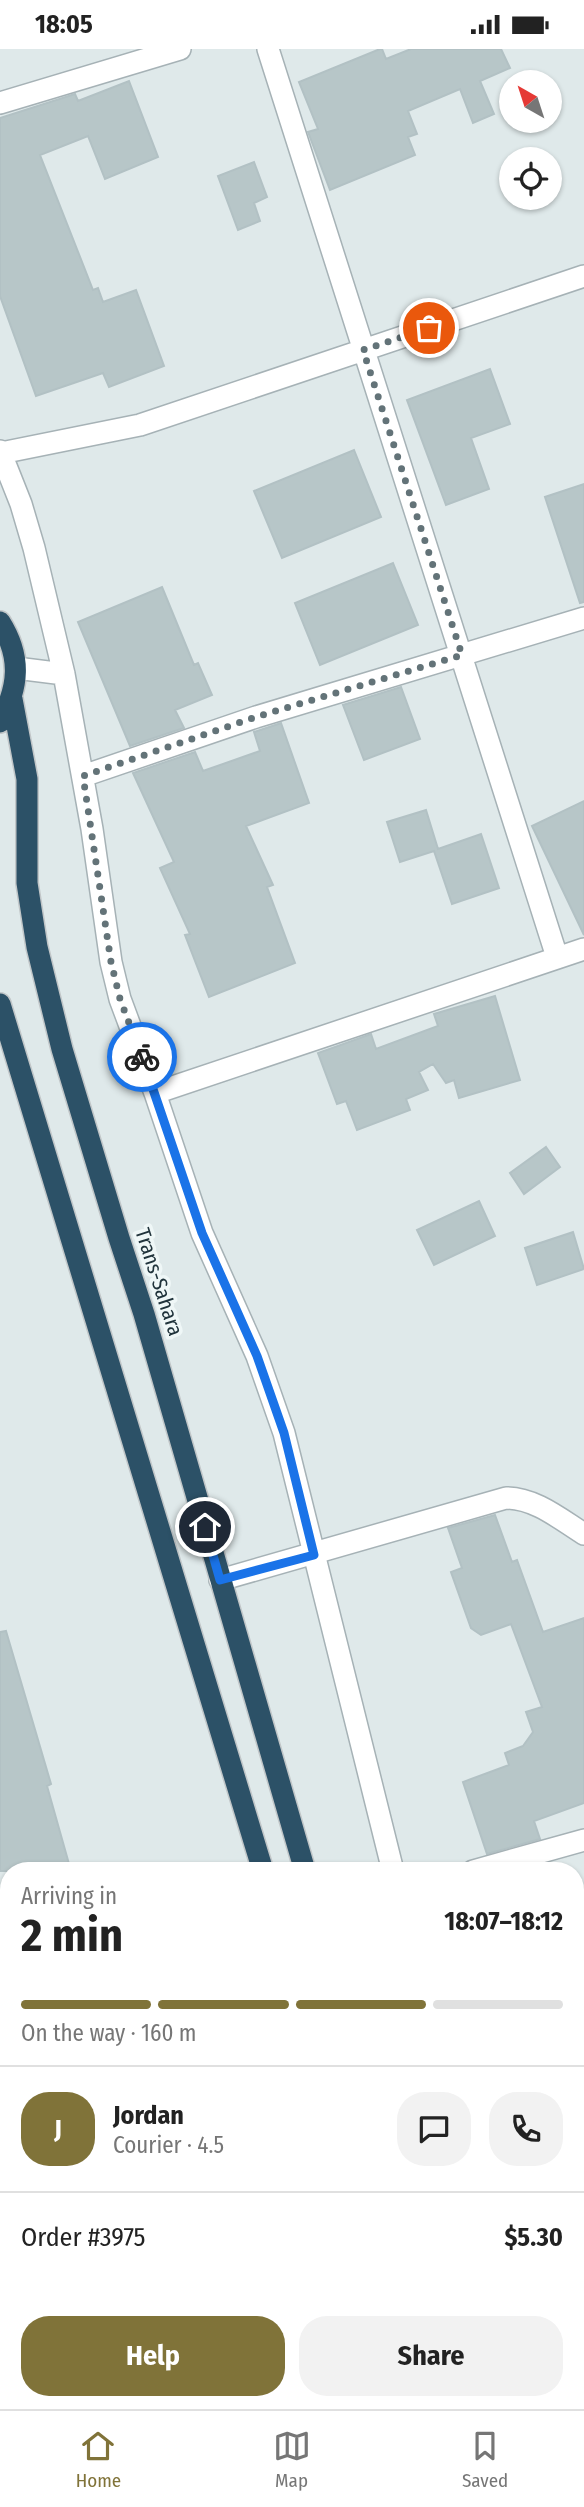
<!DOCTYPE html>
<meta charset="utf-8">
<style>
body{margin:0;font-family:"Fira Sans Condensed",sans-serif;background:#f2f2f2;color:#222;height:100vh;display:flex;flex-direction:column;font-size:26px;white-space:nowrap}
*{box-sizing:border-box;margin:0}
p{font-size:23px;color:#767676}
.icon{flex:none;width:38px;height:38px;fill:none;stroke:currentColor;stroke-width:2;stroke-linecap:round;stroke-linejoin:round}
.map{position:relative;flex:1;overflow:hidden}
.sheet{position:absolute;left:0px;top:1813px;width:584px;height:548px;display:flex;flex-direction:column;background:#fff;border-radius:28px 28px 0 0;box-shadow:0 2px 5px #0004}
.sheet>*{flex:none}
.needle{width:46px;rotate:321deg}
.buttons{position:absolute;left:499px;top:21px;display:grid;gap:14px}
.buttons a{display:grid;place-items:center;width:63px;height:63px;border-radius:50%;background:#fff;box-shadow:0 2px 5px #0004;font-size:35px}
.pin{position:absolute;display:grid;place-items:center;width:60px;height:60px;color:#fff;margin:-30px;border:4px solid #fff;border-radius:50%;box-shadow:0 2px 7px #0007}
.courier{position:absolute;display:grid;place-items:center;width:70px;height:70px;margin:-35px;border:5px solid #1a73e8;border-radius:50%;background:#fff;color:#222;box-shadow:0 2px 9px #0007}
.headline em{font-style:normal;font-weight:700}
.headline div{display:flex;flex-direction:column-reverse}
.headline{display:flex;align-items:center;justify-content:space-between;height:119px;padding:0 21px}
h1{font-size:46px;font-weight:700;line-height:52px}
.bar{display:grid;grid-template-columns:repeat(4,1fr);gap:10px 7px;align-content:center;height:84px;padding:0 21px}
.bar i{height:9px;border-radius:5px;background:#e0e0e0}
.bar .active{background:#807339}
.bar p{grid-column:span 4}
.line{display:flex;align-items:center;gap:18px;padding:0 21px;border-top:2px solid #e0e0e0}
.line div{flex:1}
.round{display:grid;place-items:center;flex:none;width:74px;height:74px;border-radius:28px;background:#f2f2f2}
.primary-button{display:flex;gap:14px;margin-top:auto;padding:14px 21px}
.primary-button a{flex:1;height:80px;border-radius:28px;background:#807339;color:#fff;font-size:28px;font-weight:700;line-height:80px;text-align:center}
.primary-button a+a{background:#f2f2f2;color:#222}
.status{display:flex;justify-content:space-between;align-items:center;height:49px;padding:0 35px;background:#fff;direction:ltr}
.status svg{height:19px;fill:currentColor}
.menu{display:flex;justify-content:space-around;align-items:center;height:98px;border-top:2px solid #e0e0e0;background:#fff;font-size:19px;color:#767676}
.menu a{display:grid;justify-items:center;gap:4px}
.menu .active{color:#807339}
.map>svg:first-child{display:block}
.building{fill:#b7c6c8;stroke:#b2c1c4;stroke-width:2}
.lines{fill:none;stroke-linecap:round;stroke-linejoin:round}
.minor-casing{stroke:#a6b2b6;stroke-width:24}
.highway-casing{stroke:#c1c6c8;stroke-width:24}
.minor{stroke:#fff;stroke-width:21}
.highway{stroke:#2c5167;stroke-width:21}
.done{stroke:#637378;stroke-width:7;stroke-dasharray:0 12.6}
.route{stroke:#1a73e8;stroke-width:9}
.labels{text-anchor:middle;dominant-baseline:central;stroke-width:7;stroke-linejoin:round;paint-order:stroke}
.street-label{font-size:21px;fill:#20333b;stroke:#eff7f7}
</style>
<div class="status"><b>18:05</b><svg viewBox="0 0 49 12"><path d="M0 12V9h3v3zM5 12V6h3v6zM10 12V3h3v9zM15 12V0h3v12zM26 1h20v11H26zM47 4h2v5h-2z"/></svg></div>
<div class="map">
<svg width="584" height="2360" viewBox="0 0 584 2360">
<rect width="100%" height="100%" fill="#dfe9ea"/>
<path class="building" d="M380,0H382L386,10L411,0H501L510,19L480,32L494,65L473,74L460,40L408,62L417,85L408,88L415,106L330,141L308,83L318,80L299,33Z
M129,32L158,108L105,130L88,87L40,106L93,241L98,239L103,253L136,241L164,317L109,338L103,324L36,347L0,247V69L75,45L78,52Z
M254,113L267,148L254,154L260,172L238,181L218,127Z
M490,320L510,375L471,389L489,440L446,456L407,351Z
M354,401L381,468L282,509L254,442Z
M584,435V553L580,554L545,448Z
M393,514L418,576L320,616L295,554Z
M162,538L194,616L198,614L212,646L175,661L184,679L130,697L78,573Z
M401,638L420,690L364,711L343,656Z
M281,674L309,754L246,777L273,836L267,838L295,914L209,948L185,886L190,885L160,819L174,813L133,724L195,703L203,722L260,702L254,683Z
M584,752V886L532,777Z
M426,761L438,800L481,785L499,839L452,855L434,802L400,813L387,773Z
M495,947L520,1031L459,1049L454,1031L446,1034L433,1015L419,1023L428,1041L406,1050L410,1061L357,1081L346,1052L337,1055L318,1004L371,985L376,1000L438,977L434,965Z
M546,1098L560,1118L524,1145L510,1124Z
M479,1152L495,1187L434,1216L417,1181Z
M573,1183L584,1220L537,1236L525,1199Z
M495,1466L512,1513L517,1511L543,1583L584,1569V1754L534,1772L540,1790L487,1805L463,1733L509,1716L505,1704L523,1697L533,1683L526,1663L542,1658L511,1575L481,1586L471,1579L451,1523L462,1519L448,1479Z
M6,1582L51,1735L47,1737L71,1822H0V1583Z"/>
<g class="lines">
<g class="minor-casing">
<path id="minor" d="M268,0L557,908
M0,54L180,0
M0,402L21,455L34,499L64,625L92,780L111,913L120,950L155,1044L202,1184L257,1307L284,1384L393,1822
M1,404L140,376L584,227
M16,619L64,625
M83,727L256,668L584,569
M155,1044L584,900
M220,1531L506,1449C535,1449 560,1470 584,1485
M473,1822L584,1791
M576,2029L584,2026
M0,2231L9,2224
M576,2283L584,2281
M361,2352L364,2360
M572,2352L575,2360"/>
</g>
<g class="highway-casing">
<path id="highway" d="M0,573C22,608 19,638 0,673
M12,650L27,730V834L37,898L62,1000L119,1189L144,1265L305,1822
M0,955L263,1822
M433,2352L436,2360
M472,2352L475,2360"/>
</g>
<use href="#minor" class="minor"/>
<use href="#highway" class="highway"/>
</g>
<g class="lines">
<path class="done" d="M142,1008L120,950L111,913L83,727L256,668L462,606L363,301L429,279"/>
<path class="route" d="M142,1008L202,1184L257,1307L284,1384L314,1506L220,1531L205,1478"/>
</g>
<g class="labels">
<g class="street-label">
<text transform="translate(159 1233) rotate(72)">Trans-Sahara</text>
</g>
</g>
</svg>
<div class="buttons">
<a><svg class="needle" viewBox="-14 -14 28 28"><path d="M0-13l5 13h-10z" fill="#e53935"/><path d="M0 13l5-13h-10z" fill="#767676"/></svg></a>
<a><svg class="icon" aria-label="locate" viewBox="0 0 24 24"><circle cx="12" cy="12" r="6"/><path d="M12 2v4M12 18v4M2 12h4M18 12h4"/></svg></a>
</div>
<div class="pin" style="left:429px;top:279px;background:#ea580c"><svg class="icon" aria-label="bag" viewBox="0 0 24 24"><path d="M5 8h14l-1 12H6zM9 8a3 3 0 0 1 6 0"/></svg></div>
<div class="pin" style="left:205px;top:1478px;background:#1f2937"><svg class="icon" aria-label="home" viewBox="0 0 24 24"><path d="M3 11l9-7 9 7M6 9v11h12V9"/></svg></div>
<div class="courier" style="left:142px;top:1008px"><svg class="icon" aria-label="bike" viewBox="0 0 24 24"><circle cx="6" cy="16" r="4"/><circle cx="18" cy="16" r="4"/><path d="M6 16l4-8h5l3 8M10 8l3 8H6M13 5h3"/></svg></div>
<section class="sheet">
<div class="headline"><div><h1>2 min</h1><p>Arriving in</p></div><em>18:07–18:12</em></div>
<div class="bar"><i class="active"></i><i class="active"></i><i class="active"></i><i></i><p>On the way · 160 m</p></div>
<div class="line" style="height:126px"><b class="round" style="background:#807339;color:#fff">J</b><div><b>Jordan</b><p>Courier · 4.5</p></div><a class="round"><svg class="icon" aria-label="chat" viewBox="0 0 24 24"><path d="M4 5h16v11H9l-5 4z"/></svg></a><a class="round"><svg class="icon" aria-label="phone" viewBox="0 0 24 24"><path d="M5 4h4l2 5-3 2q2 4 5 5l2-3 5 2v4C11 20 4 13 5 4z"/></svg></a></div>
<div class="line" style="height:91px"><div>Order #3975</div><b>$5.30</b></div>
<div class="primary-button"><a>Help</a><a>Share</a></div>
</section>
</div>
<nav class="menu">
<a class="active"><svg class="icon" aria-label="home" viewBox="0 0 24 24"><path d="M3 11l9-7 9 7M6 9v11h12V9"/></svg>Home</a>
<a><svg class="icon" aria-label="map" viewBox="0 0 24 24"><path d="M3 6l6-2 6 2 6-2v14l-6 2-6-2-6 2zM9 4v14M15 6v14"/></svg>Map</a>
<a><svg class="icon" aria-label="saved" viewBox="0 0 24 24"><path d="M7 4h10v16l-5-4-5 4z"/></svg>Saved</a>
</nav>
